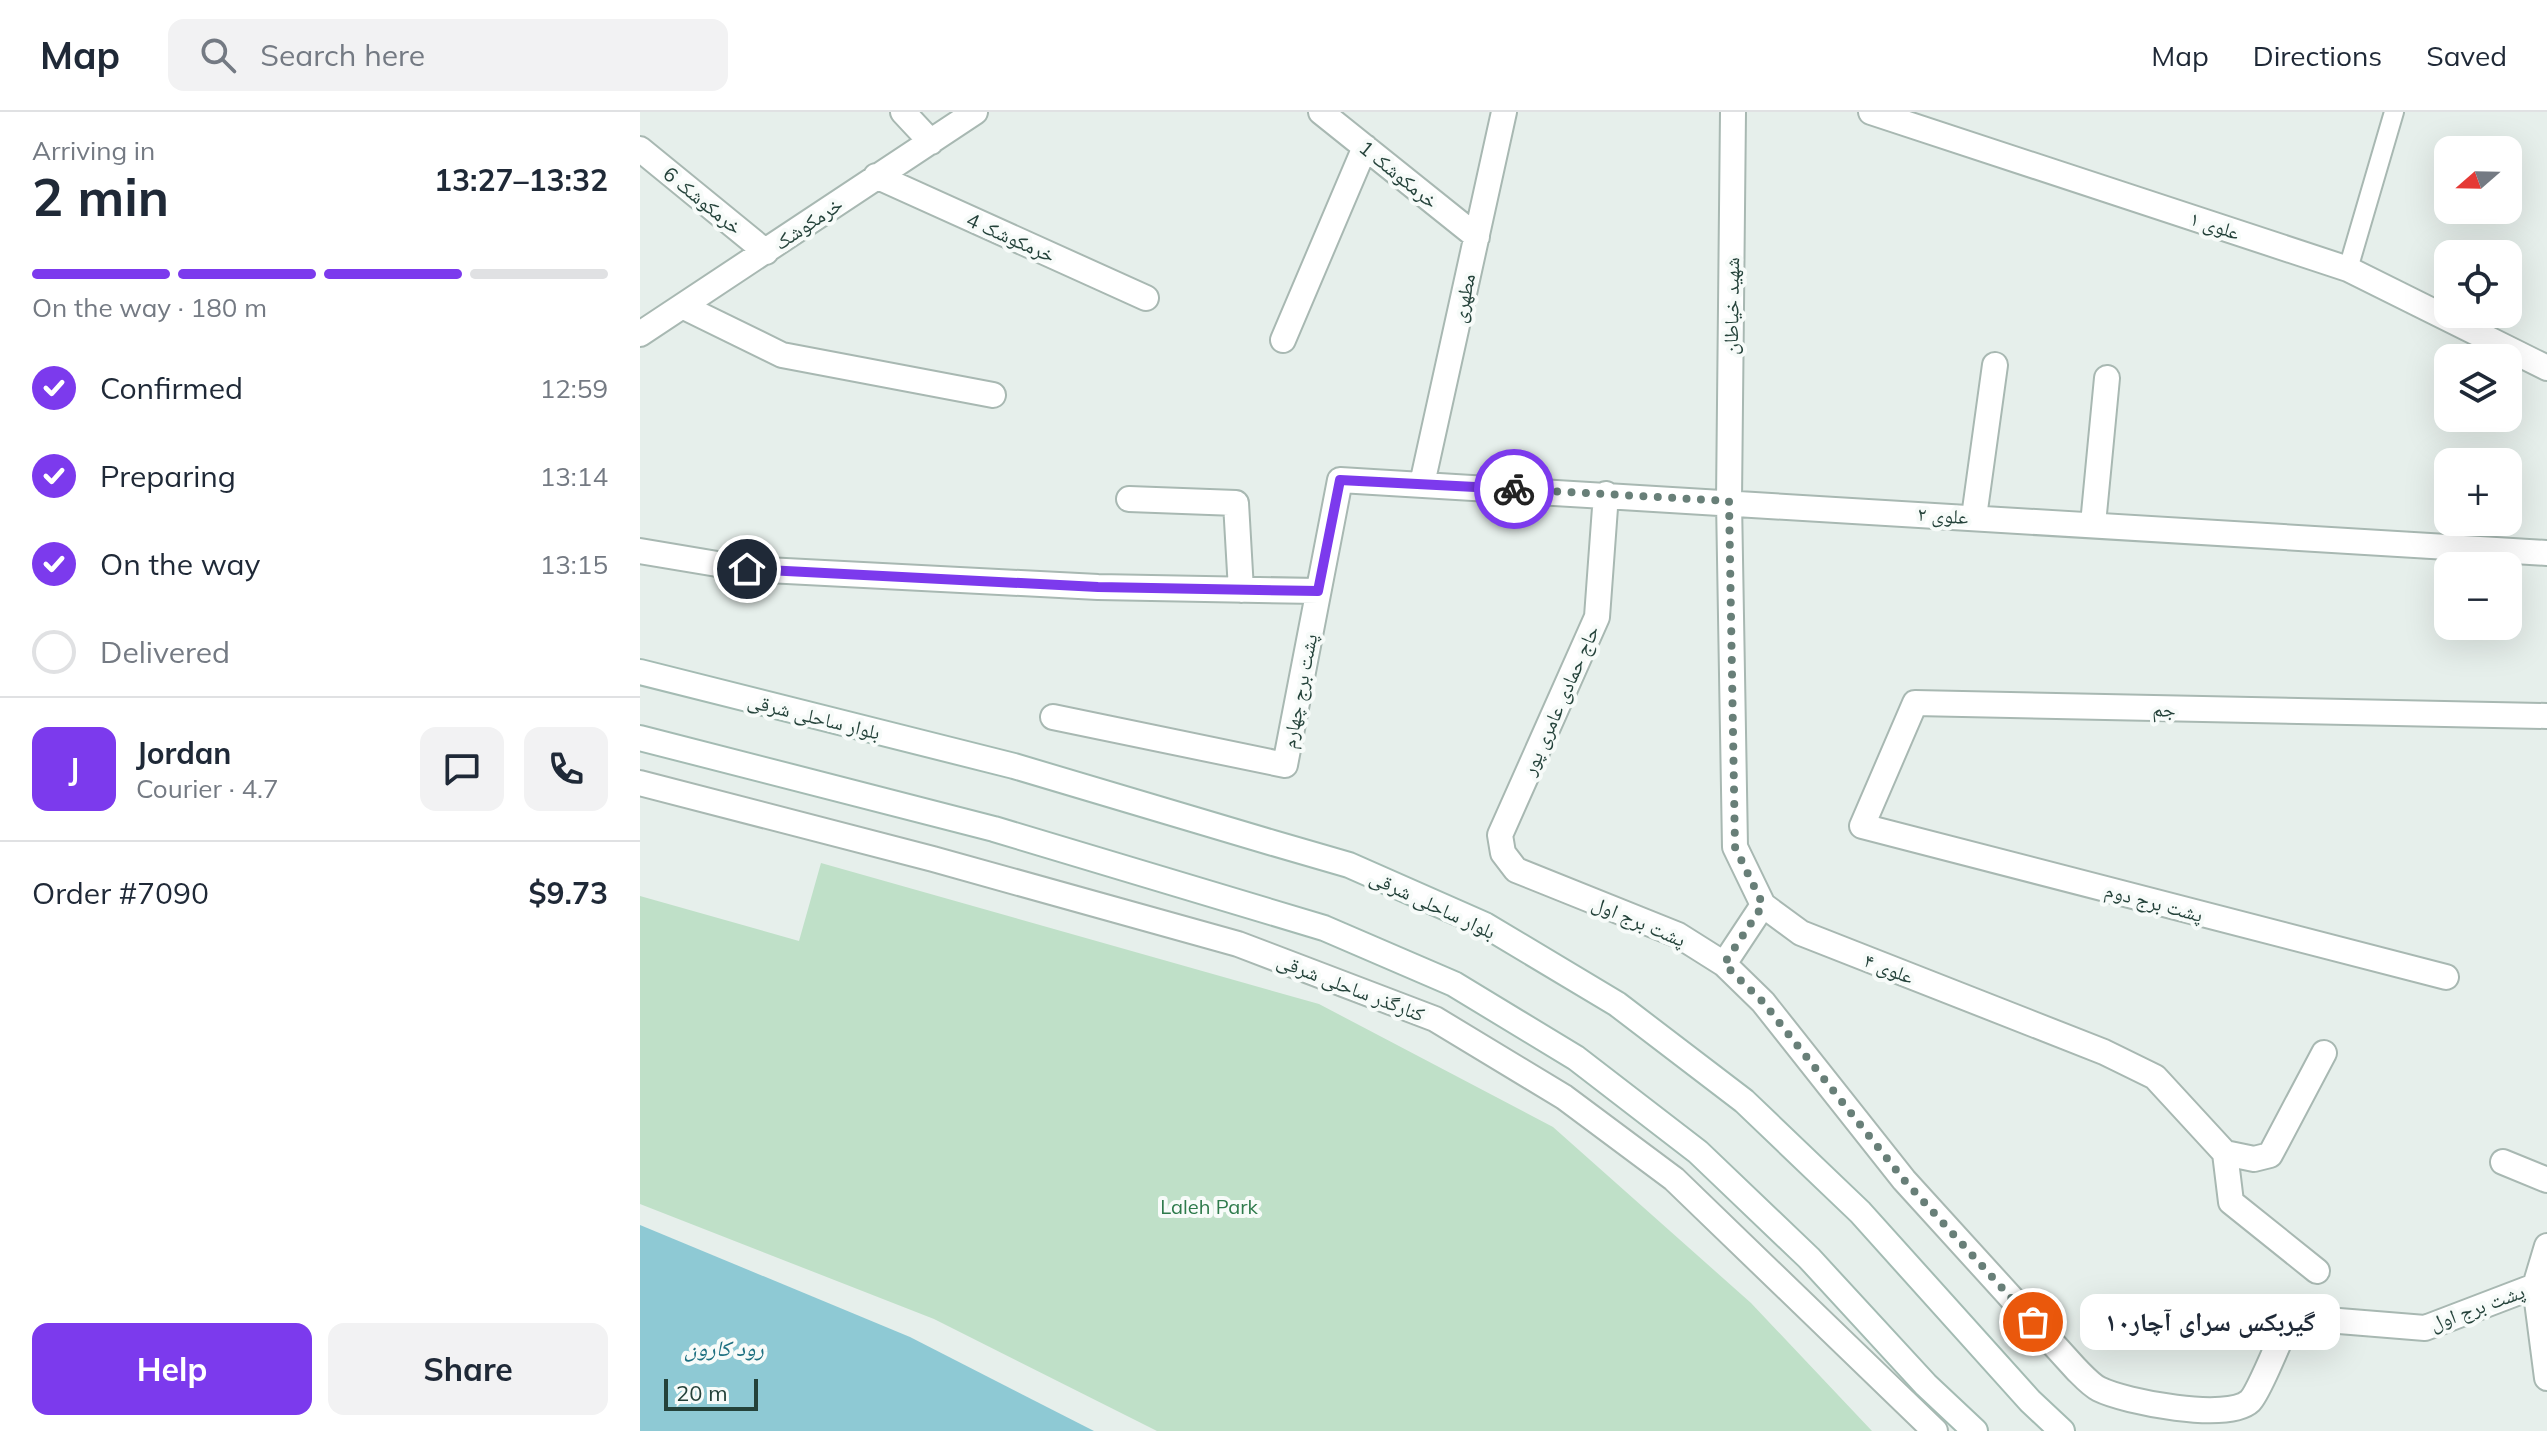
<!DOCTYPE html>
<meta charset="utf-8">
<style>
body{margin:0;font-family:Mulish,"Noto Naskh Arabic",sans-serif;background:#f2f2f3;color:#1f2937;height:100vh;display:flex;flex-direction:column;font-size:30px;white-space:nowrap}
*{box-sizing:border-box;margin:0}
p{font-size:26px;color:#747a83}
.icon{flex:none;width:44px;height:44px;fill:none;stroke:currentColor;stroke-width:2;stroke-linecap:round;stroke-linejoin:round}
.map{position:relative;flex:1;overflow:hidden}
.drawer{display:flex;flex-direction:column;background:#fff;width:640px}
.drawer>*{flex:none}
.needle{width:52px;rotate:250deg}
.buttons{position:absolute;left:1794px;top:24px;display:grid;gap:16px}
.buttons a{display:grid;place-items:center;width:88px;height:88px;border-radius:16px;background:#fff;box-shadow:0 8px 32px #0002;font-size:40px}
.scale{position:absolute;left:24px;bottom:20px;width:94px;box-sizing:border-box;padding-left:8px;border:4px solid #24423a;border-top:0;font-size:22px;line-height:28px;white-space:nowrap;color:#24423a;-webkit-text-stroke:6px #f7fbf9;paint-order:stroke}
.pin{position:absolute;display:grid;place-items:center;width:68px;height:68px;color:#fff;margin:-34px;border:4px solid #fff;border-radius:50%;box-shadow:0 2px 8px #0007}
.courier{position:absolute;display:grid;place-items:center;width:80px;height:80px;margin:-40px;border:6px solid #7c3aed;border-radius:50%;background:#fff;color:#222;box-shadow:0 2px 10px #0007}
.bubble{position:absolute;height:56px;border-radius:16px;background:#fff;box-shadow:0 8px 32px #0002;font-size:26px;font-weight:700;line-height:56px;text-align:center}
.headline em{font-style:normal;font-weight:700}
.headline div{display:flex;flex-direction:column-reverse}
.headline{display:flex;align-items:center;justify-content:space-between;height:136px;padding:0 32px}
h1{font-size:52px;font-weight:700;line-height:60px}
.bar{display:grid;grid-template-columns:repeat(4,1fr);gap:12px 8px;align-content:center;height:96px;padding:0 32px}
.bar i{height:10px;border-radius:6px;background:#e0e1e3}
.bar .selected{background:#7c3aed}
.bar p{grid-column:span 4}
.line{display:flex;align-items:center;gap:20px;padding:0 32px;border-top:2px solid #e0e1e3}
.line div{flex:1}
.round{display:grid;place-items:center;flex:none;width:84px;height:84px;border-radius:16px;background:#f2f2f3}
ol{padding:0 32px;list-style:none}
li{display:flex;align-items:center;gap:24px;height:88px}
li p{margin-inline-start:auto}
li .icon{padding:8px;border-radius:50%;background:#7c3aed;color:#fff;stroke-width:4}
li:last-child{color:#747a83}
li i{width:44px;height:44px;border:4px solid #e0e1e3;border-radius:50%}
.action{display:flex;gap:16px;margin-top:auto;padding:16px 32px}
.action a{flex:1;height:92px;border-radius:16px;background:#7c3aed;color:#fff;font-size:32px;font-weight:700;line-height:92px;text-align:center}
.action a+a{background:#f2f2f3;color:#1f2937}
header{display:flex;align-items:center;gap:48px;box-sizing:border-box;height:112px;padding:0 40px;background:#fff;border-bottom:2px solid #e0e1e3}
header strong{font-size:38px}
nav{display:flex;gap:44px;margin-inline-start:auto;font-size:28px}
.search{width:560px;height:72px;background:#f2f2f3;display:flex;align-items:center;gap:20px;box-sizing:border-box;padding:0 28px;border-radius:16px;color:#747a83;font-size:30px}
main{display:flex;flex:1;min-height:0}
.map>svg:first-child{display:block}
.green{fill:#bfe0c8}
.water{fill:#8ec9d4}
.lines{fill:none;stroke-linecap:round;stroke-linejoin:round}
.service-casing{stroke:#a8b8b2;stroke-width:22}
.minor-casing{stroke:#a8b8b2;stroke-width:28}
.tertiary-casing{stroke:#a8b8b2;stroke-width:28}
.secondary-casing{stroke:#a4bbb3;stroke-width:28}
.service{stroke:#fff;stroke-width:18}
.minor{stroke:#fff;stroke-width:24}
.tertiary{stroke:#fff;stroke-width:24}
.secondary{stroke:#fff;stroke-width:24}
.done{stroke:#687f78;stroke-width:8;stroke-dasharray:0 14.4}
.route{stroke:#7c3aed;stroke-width:10}
.labels{text-anchor:middle;dominant-baseline:central;stroke-width:8;stroke-linejoin:round;paint-order:stroke}
.street-label{font-size:20px;fill:#24423a;stroke:#f7fbf9}
.park-label{font-size:20px;fill:#2d7a4b;stroke:#f7fbf9}
.water-label{font-size:22px;font-style:italic;fill:#1c6f80;stroke:#f7fbf9}
</style>
<header>
<strong>Map</strong>
<div class="search"><svg class="icon" aria-label="search" viewBox="0 0 24 24"><circle cx="10" cy="10" r="6"/><path d="M15 15l6 6"/></svg>Search here</div>
<nav><a>Map</a><a>Directions</a><a>Saved</a></nav>
</header>
<main>
<section class="drawer">
<div class="headline"><div><h1>2 min</h1><p>Arriving in</p></div><em>13:27–13:32</em></div>
<div class="bar"><i class="selected"></i><i class="selected"></i><i class="selected"></i><i></i><p>On the way · 180 m</p></div>
<ol>
<li><svg class="icon" aria-label="check" viewBox="0 0 24 24"><path d="M5 12l5 5 9-10"/></svg>Confirmed<p>12:59</p></li>
<li><svg class="icon" aria-label="check" viewBox="0 0 24 24"><path d="M5 12l5 5 9-10"/></svg>Preparing<p>13:14</p></li>
<li><svg class="icon" aria-label="check" viewBox="0 0 24 24"><path d="M5 12l5 5 9-10"/></svg>On the way<p>13:15</p></li>
<li><i></i>Delivered</li>
</ol>
<div class="line" style="height:144px"><b class="round" style="background:#7c3aed;color:#fff">J</b><div><b>Jordan</b><p>Courier · 4.7</p></div><a class="round"><svg class="icon" aria-label="chat" viewBox="0 0 24 24"><path d="M4 5h16v11H9l-5 4z"/></svg></a><a class="round"><svg class="icon" aria-label="phone" viewBox="0 0 24 24"><path d="M5 4h4l2 5-3 2q2 4 5 5l2-3 5 2v4C11 20 4 13 5 4z"/></svg></a></div>
<div class="line" style="height:104px"><div>Order #7090</div><b>$9.73</b></div>
<div class="action"><a>Help</a><a>Share</a></div>
</section>
<div class="map">
<svg width="1907" height="1319" viewBox="0 0 1907 1319">
<rect width="100%" height="100%" fill="#e6efeb"/>
<path class="green" d="M181,751L679,892L913,1015L1111,1191L1232,1319H517L294,1207L0,1092V784L159,829Z"/>
<path class="water" d="M0,1113L270,1225L454,1319H0Z"/>
<g class="lines">
<g class="service-casing">
<path id="service" d="M1708,157L1754,0"/>
</g>
<g class="minor-casing">
<path id="minor" d="M263,0L291,30
M681,0L837,125
M1093,0L1089,389L1095,735L1123,793L1161,821L1464,940L1515,965L1585,1041L1614,1047L1630,1043L1684,941
M0,37L126,140
M236,64L506,186
M44,195L142,243L353,283
M0,222L335,0
M643,228L725,35
M782,372L864,0
M966,382L957,505L860,723L863,741L876,758L1038,823L1084,852L1123,890L1264,1068L1436,1257C1443,1264 1451,1273 1459,1277C1485,1290 1588,1310 1610,1289C1619,1280 1643,1220 1650,1205L1785,1216L1895,1174L1907,1266
M489,387L596,391L601,478
M1334,405L1355,253
M1453,412L1467,266
M0,439L107,457L458,475L678,479
M413,605L645,653L700,368L1907,441
M1084,852L1123,793
M1806,865L1222,714L1275,591L1907,604
M1585,1041L1591,1090L1677,1159
M1863,1050L1907,1068
M1895,1174L1907,1134"/>
</g>
<g class="tertiary-casing">
<path id="tertiary" d="M1231,0L1708,157L1907,256
M0,671L293,747L598,832L795,907L924,985L1034,1067L1295,1319"/>
</g>
<g class="secondary-casing">
<path id="secondary" d="M0,560L374,654L633,731L709,753L845,813L977,892L1104,989L1220,1100L1390,1289L1422,1319
M0,626L354,717L684,816L814,872L936,946L1058,1040L1169,1146L1286,1273L1335,1319"/>
</g>
<use href="#service" class="service"/>
<use href="#minor" class="minor"/>
<use href="#tertiary" class="tertiary"/>
<use href="#secondary" class="secondary"/>
</g>
<g class="lines">
<path class="done" d="M874,377L1089,389L1095,735L1123,793L1084,852L1123,890L1264,1068L1393,1210"/>
<path class="route" d="M107,457L458,475L678,479L700,368L874,377"/>
</g>
<g class="labels">
<g class="street-label">
<text transform="translate(759 62) rotate(39)">خرمکوشک 1</text>
<text transform="translate(63 88) rotate(39)">خرمکوشک 6</text>
<text transform="translate(168 111) rotate(-34)">خرمکوشک</text>
<text transform="translate(1575 113) rotate(18)">علوی ۱</text>
<text transform="translate(371 125) rotate(24)">خرمکوشک 4</text>
<text transform="translate(823 186) rotate(-78)">مطهری</text>
<text transform="translate(1091 194) rotate(-89)">شهید خیاطان</text>
<text transform="translate(1303 403) rotate(4)">علوی ۲</text>
<text transform="translate(659 579) rotate(-79)">پشت برج چهارم</text>
<text transform="translate(920 588) rotate(-66)">حاج حمادی عامری پور</text>
<text transform="translate(1524 597) rotate(1)">جم</text>
<text transform="translate(174 604) rotate(14)">بلوار ساحلی شرقی</text>
<text transform="translate(1514 790) rotate(15)">پشت برج دوم</text>
<text transform="translate(793 792) rotate(25)">بلوار ساحلی شرقی</text>
<text transform="translate(999 809) rotate(23)">پشت برج اول</text>
<text transform="translate(1249 856) rotate(21)">علوی ۴</text>
<text transform="translate(711 875) rotate(21)">کنارگذر ساحلی شرقی</text>
<text transform="translate(1837 1195) rotate(-20)">پشت برج اول</text>
</g>
<g class="park-label">
<text x="569" y="1094">Laleh Park</text>
</g>
<g class="water-label">
<text x="84" y="1236">رود کارون</text>
</g>
</g>
</svg>
<div class="buttons">
<a><svg class="needle" viewBox="-14 -14 28 28"><path d="M0-13l5 13h-10z" fill="#e53935"/><path d="M0 13l5-13h-10z" fill="#747a83"/></svg></a>
<a><svg class="icon" aria-label="locate" viewBox="0 0 24 24"><circle cx="12" cy="12" r="6"/><path d="M12 2v4M12 18v4M2 12h4M18 12h4"/></svg></a>
<a><svg class="icon" aria-label="layers" viewBox="0 0 24 24"><path d="M12 4l9 5-9 5-9-5zM3 14l9 5 9-5"/></svg></a>
<a>+</a>
<a>−</a>
</div>
<div class="scale">20 m</div>
<div class="pin" style="left:1393px;top:1210px;background:#ea580c"><svg class="icon" aria-label="bag" viewBox="0 0 24 24"><path d="M5 8h14l-1 12H6zM9 8a3 3 0 0 1 6 0"/></svg></div>
<div class="pin" style="left:107px;top:457px;background:#1f2937"><svg class="icon" aria-label="home" viewBox="0 0 24 24"><path d="M3 11l9-7 9 7M6 9v11h12V9"/></svg></div>
<div class="courier" style="left:874px;top:377px"><svg class="icon" aria-label="bike" viewBox="0 0 24 24"><circle cx="6" cy="16" r="4"/><circle cx="18" cy="16" r="4"/><path d="M6 16l4-8h5l3 8M10 8l3 8H6M13 5h3"/></svg></div>
<div class="bubble" style="left:1440px;top:1182px;width:260px">گیربکس سرای آچار۱۰</div>
</div>
</main>
